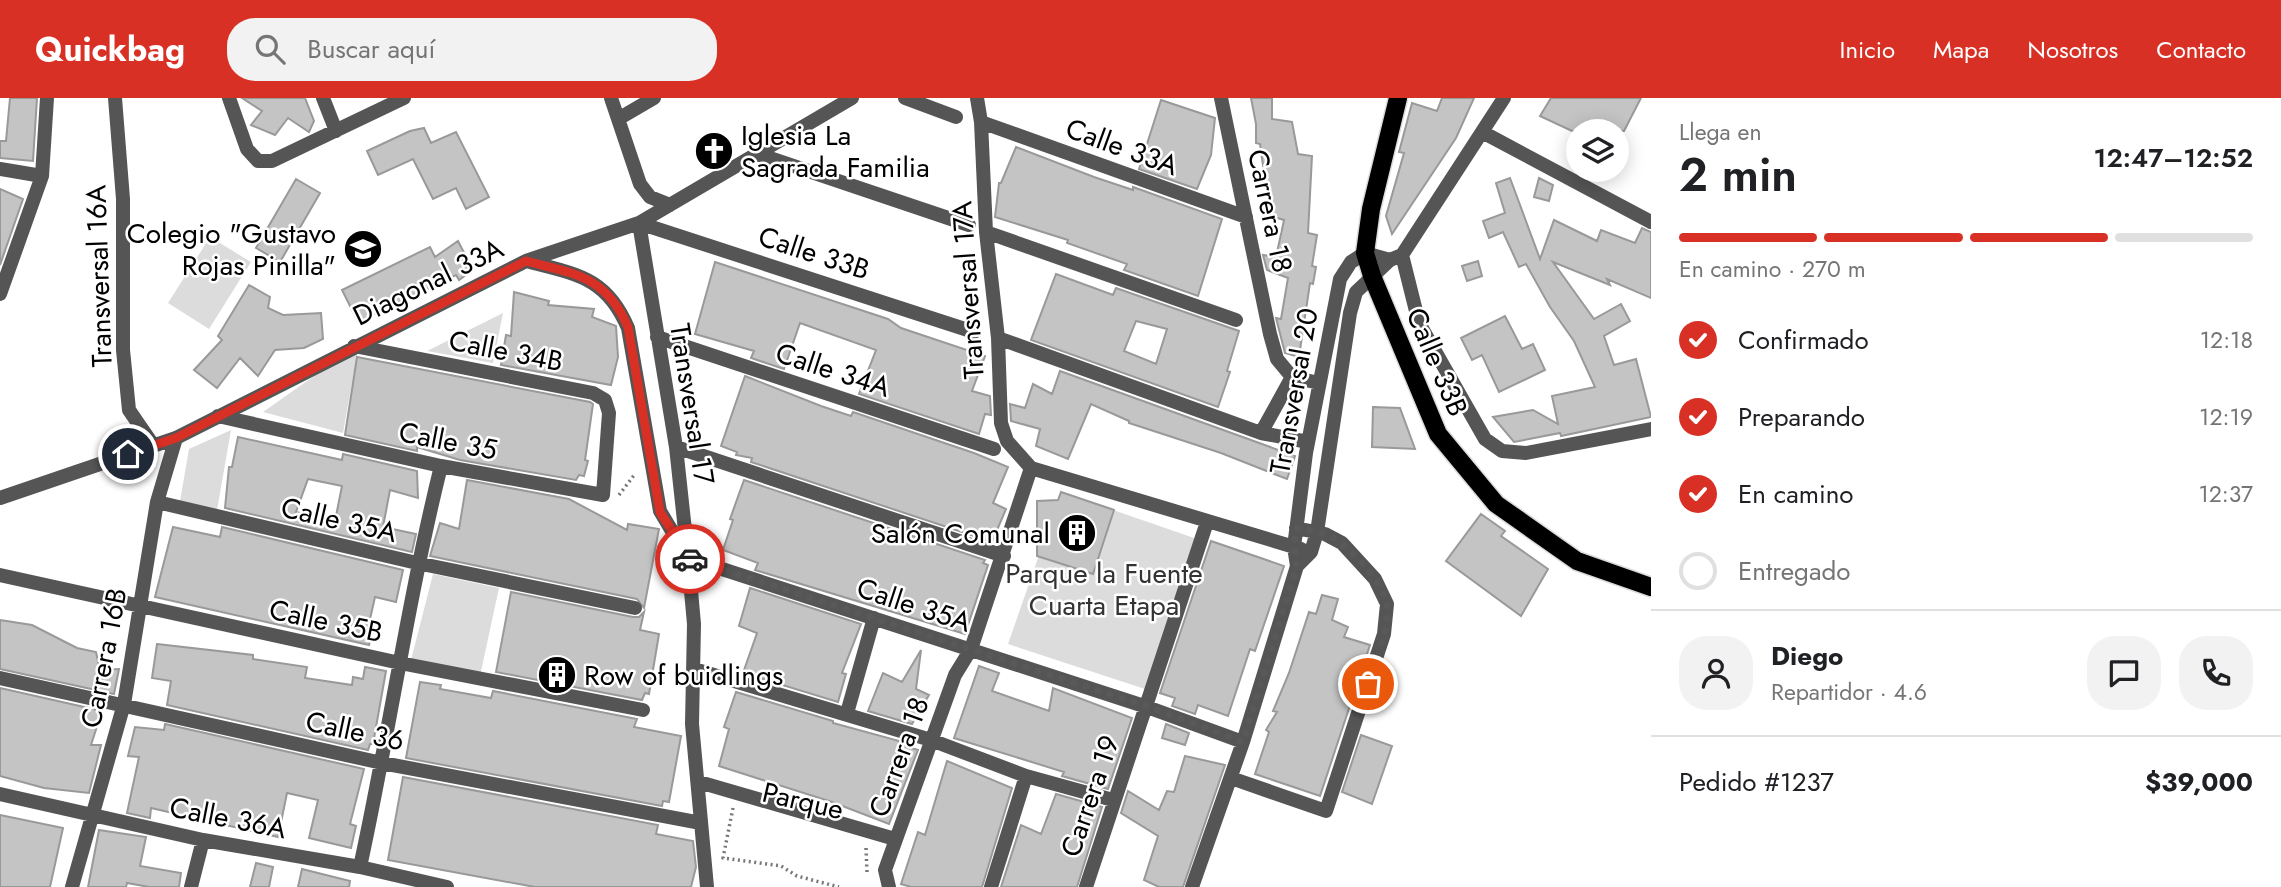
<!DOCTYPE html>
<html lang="es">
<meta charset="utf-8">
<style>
body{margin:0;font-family:Jost,sans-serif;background:#f2f2f2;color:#202124;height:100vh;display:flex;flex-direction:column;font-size:26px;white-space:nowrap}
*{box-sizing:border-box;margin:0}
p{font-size:23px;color:#757577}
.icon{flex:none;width:38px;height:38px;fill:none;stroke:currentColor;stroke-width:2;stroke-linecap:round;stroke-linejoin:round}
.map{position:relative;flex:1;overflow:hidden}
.side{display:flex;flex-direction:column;background:#fff;width:630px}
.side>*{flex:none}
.fabs{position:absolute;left:1566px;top:21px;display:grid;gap:14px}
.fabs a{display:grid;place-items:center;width:63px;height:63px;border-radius:50%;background:#fff;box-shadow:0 4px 18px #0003;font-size:35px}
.pin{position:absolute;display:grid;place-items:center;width:60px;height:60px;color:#fff;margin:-30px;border:4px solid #fff;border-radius:50%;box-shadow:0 2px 7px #0007}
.courier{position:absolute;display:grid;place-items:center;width:70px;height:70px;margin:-35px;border:5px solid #d93025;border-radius:50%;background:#fff;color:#222;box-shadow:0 2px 9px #0007}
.headline em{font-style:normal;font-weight:600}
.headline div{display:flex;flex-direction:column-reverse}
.headline{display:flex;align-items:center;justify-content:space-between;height:119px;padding:0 28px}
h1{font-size:46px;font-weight:600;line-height:52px}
.bar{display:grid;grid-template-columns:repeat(4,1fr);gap:10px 7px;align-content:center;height:84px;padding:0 28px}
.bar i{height:9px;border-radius:5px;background:#e0e0e0}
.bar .current{background:#d93025}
.bar p{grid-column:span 4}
.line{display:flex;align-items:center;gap:18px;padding:0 28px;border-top:2px solid #e0e0e0}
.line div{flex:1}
.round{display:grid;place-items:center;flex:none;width:74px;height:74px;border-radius:28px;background:#f2f2f2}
ol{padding:0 28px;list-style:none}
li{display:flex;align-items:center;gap:21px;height:77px}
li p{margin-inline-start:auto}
li .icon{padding:7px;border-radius:50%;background:#d93025;color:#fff;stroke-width:4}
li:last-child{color:#757577}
li i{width:38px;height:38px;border:4px solid #e0e0e0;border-radius:50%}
header{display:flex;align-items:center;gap:42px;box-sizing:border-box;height:98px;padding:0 35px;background:#d93025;color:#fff}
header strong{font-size:33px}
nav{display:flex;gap:38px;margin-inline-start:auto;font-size:24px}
.search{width:490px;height:63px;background:#f2f2f2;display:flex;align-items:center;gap:18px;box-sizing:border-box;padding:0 24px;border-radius:28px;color:#757577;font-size:26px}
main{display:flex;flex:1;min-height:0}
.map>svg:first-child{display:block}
.green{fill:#dcdcdc}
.building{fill:#c4c4c4;stroke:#999;stroke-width:2;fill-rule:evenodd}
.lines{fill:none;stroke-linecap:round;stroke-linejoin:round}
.primary-casing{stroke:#dbdbdb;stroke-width:21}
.path{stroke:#777;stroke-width:3.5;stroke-dasharray:2 3.5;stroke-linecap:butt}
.street{stroke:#555;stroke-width:14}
.primary{stroke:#000;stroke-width:18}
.done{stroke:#595959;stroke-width:7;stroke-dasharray:0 12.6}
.route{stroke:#d93025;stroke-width:9}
.labels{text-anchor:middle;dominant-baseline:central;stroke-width:5;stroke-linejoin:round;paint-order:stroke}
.poi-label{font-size:28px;fill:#000;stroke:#fff;text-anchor:start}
.street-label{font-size:28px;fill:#000;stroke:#fff}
.park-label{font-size:28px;fill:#333;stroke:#fff}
</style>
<header>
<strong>Quickbag</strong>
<div class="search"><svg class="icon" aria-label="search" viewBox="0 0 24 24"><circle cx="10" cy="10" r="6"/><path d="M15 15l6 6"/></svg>Buscar aquí</div>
<nav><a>Inicio</a><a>Mapa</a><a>Nosotros</a><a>Contacto</a></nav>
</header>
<main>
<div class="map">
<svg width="1651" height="789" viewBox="0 0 1651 789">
<rect width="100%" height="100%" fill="#fff"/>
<path class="green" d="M210,139L251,164L209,231L168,205Z
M503,215L493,265L427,253Z
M344,257H357L343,335L263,314Z
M231,332L216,418L179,409L189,351Z
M1061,394L1197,441L1148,592L1008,546Z
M433,476L499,490L480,578L411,562Z"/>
<path class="building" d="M10,0H37L33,63L0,60V43H6Z
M242,0H305L314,23L309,34L288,20L275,37L251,27L262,13Z
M1251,0H1272V21L1292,24L1298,56L1312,58L1308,135L1317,137L1312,168L1316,169L1313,186L1310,185L1299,259L1285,255L1276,220L1281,221L1288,180L1267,172L1263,157L1276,159L1284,122L1270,118L1260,46L1256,45V26Z
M1442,0H1474L1456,40L1392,136L1386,118L1404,55L1399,54L1412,5L1437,13Z
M1551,0H1641L1624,33H1572L1540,18Z
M1161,2L1215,20L1211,57L1197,91L1139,71Z
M424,30L431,45L456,34L489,99L466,111L456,90L433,101L413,61L378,77L367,53L410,33Z
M1016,49L1094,79L1133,92V89L1222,121L1198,198L1124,172L1127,166L1067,145L1068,142L995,119L999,85H1001Z
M1510,80L1540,161L1554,122L1597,143L1601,132L1635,145L1642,130L1651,134V200L1607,181L1610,187L1553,164L1594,221L1621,206L1630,223L1604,238L1614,267L1636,261L1651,319L1561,338L1560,335L1514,344L1493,319L1533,312L1558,326L1552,298L1595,289L1574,243L1550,209L1526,166L1519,169L1503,134L1489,140L1483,123L1505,115L1496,85Z
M1539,80L1553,87L1549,103L1534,99Z
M296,81L320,95L280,164L256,150Z
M0,91L23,101L0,167Z
M458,143L473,172L459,182L456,177L358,224L342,192L430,149L435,159Z
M1478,163L1482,178L1467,183L1462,168Z
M715,164L888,221L901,230L985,258L972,293L990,298L991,317L985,316L979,336L859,296L876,252L800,225L784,271L751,260L754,253L695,236Z
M1056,176L1113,197L1116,190L1239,233L1227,273L1230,274L1218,309L1031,242ZM1136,223L1167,231L1156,266L1124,253Z
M249,187L270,199L268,210L283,217L321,215L323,241L304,250L275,252L258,278L240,260L217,290L194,272L222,242L218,238Z
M514,194L549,203L548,207L594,211L592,219L616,228L618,259L611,287L501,267L506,237L511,238Z
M1505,218L1522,251L1533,246L1545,272L1499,294L1482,257L1472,262L1461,240Z
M357,259L590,304L593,306L585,362L588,363L584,378L579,377L576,382L460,362L417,349V353L345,337Z
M1060,273L1295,358L1287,381L1221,355L1129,325V323L1091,306L1068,361L1036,348L1040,331L1011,323L1010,306L1025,310L1033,286L1052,296Z
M745,278L821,308L851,318L853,314L974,355L1008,369L993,405L1006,411L992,444L751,364L752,360L736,357L737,354L721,348Z
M1373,309L1400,310L1415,351L1372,349Z
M238,339L342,362L343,356L417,373L418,400L390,392L383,429L416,436L412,454L225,410L229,369H232ZM308,381L342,388L335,423L296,414Z
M467,382L569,401L627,432L628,426L659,431L644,510L637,501L430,458L440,425L459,431Z
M744,382L985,462L983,465L988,467L965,536L755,472L758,465L723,452L733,422L730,421Z
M1061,394L1114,412L1093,476L1037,458V403L1058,402Z
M1481,416L1505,433L1501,438L1548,471L1521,518L1446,463Z
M173,429L220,439L222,429L403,472L396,504L375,499L368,530L373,531L369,547L155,499Z
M1211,443L1284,468L1255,553L1250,551L1228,618L1198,607L1195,616L1172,608L1175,600L1160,595Z
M750,490L861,526L842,575L846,576L838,604L743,575L757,535L739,528Z
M511,494L633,519H639L644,514L640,532L659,536L649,596L645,595L642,602L496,574Z
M1322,497L1338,501L1332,522L1348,529L1344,539L1370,547L1320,698L1255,676L1269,634L1266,632L1277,614L1273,613L1289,575L1309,514L1316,516Z
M0,522L32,527L77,550L96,554L100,572L119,571L114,596L0,571Z
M157,546L253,557V561L307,569L305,580L352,587L353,579L363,581L365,569L386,573L373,646H370L368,652L167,607L171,583L152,580Z
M921,552L916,591L929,597L912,626L868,613L883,575L902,584Z
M979,568L999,575L992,593L1049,613L1053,590L1132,620L1108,691L1062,678L1064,674L954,640Z
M420,584L441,587L440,591L491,600L493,593L637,621L634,629L681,638L669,704L663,703L662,708L406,660Z
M0,590L102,613L91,647H101L89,695L44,690L0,678Z
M736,594L833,623V625L903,644L901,647L918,652L889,726L832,704L719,668L729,631L724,629Z
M165,626L364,671L350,726L356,728L351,750L309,740L318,702L287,695L278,739L151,710L150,720L127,715L139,659L128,658L135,629L164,632Z
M1166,626L1189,635L1185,647L1162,640Z
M1361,637L1392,648L1372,706L1342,694Z
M1185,658L1225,667L1183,789H1159L1144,782L1158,738L1121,715L1128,693L1159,712L1167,693L1174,694Z
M947,663L1012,690L982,789H911L901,786L918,734L925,737Z
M403,679L658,727L656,736L693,743L696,769L691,789H535L388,762Z
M1056,696L1102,709L1077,789H1001L1021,727L1041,736Z
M0,717L63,730L50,789H0Z
M99,732L146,739L140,768L181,775L179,789H149L127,785L126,789H88Z
M256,765L273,769L269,789H250Z
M302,771L350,783L349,789H298Z"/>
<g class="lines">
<g class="primary-casing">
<path id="primary" d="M1398,0L1371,111L1365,155L1372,178L1438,336L1496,406L1577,463L1651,489"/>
</g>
<path class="path" d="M619,397L635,376
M733,710L723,760L781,768L797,778L839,789
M866,750L867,774"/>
<path class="street" d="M115,0L123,101V252L129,312L153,347
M229,0L247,51L258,63H272L404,0
M323,0L336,33
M611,0L640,86L650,99L670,107
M905,0L956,19
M977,0L981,24L986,134L998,240L1001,325L1007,343L1031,370
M1221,0L1270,236L1277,261L1292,279
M618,21L654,0
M981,24L1246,119
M1484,35L1651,124
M758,56L969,127
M0,71L42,78
M986,134L1236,222
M1402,157L1419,225L1485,341L1502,353L1526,355L1651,331
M526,163C575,176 606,178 628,230L660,413L688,460L1147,609L1243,644
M0,196L42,78L47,0
M657,239L994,351
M998,240L1261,335L1308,344
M1292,279L1319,285
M218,318L441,368L603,397L609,315L605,302L593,295L354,248
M1261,335L1292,279
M676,349L1004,458
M1031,370L1301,451
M0,400L176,340L526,163L639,125L852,0
M157,404L417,465L635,510
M1297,468L1294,449L1306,355L1340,181L1351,164L1365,155L1390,162
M0,477L400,565L643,612
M694,571L931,642L1026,678L1113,702
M0,580L382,665L701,725
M847,615L874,520
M1231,680L1326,713L1384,536L1387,506L1375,481L1342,445L1325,436L1296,430
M699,684L895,741
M0,696L203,742L360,769L447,789
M360,769C389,636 408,501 441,368
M72,789L124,606L157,404L176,340
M191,789L203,742
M707,789L692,626L694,526L688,460L676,349L639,125L974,234
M889,789L885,772L955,577L971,551L1031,370
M991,789L1026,678
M1086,789L1207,424
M1192,789L1243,644L1297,468L1311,454L1317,434L1350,215L1356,194L1390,162L1402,157L1504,0"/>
<use href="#primary" class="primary"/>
</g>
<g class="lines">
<path class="done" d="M690,461L1147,608L1243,644L1297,468L1294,449L1296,430C1307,432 1319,433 1328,437C1348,447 1384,484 1387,507C1390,532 1375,562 1368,586"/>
<path class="route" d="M128,356L176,340L526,163C575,176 606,178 628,229L660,414L690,461"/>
</g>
<defs>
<g id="church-disc" transform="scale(2.0125)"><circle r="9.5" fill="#000" stroke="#fff"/><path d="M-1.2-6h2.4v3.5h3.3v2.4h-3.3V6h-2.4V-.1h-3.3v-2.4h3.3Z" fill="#fff"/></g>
<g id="school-disc" transform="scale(2.0125)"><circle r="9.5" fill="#000" stroke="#fff"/><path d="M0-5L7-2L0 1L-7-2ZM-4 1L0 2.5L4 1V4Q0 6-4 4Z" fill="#fff"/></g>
<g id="building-disc" transform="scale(2.0125)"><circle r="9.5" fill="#000" stroke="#fff"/><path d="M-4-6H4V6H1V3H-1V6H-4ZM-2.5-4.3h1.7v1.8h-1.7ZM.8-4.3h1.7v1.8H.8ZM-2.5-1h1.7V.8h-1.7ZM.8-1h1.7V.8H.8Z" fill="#fff"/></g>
</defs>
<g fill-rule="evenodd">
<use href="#church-disc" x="714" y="53"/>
<use href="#school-disc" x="363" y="151"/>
<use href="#building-disc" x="1077" y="435"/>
<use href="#building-disc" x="557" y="577"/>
</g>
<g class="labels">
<g class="poi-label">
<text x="741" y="37">Iglesia La<tspan x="741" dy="32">Sagrada Familia</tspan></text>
<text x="336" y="135" text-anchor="end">Colegio "Gustavo<tspan x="336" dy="32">Rojas Pinilla"</tspan></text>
<text x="1050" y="435" text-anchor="end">Salón Comunal</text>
<text x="584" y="577">Row of buidlings</text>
</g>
<g class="street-label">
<text transform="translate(1122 49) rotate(20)">Calle 33A</text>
<text transform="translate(1270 113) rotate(78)">Carrera 18</text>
<text transform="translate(814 155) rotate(18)">Calle 33B</text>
<text transform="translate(99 178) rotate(-92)">Transversal 16A</text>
<text transform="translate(428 184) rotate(-26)">Diagonal 33A</text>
<text transform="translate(968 192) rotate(-94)">Transversal 17A</text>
<text transform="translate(506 253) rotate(11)">Calle 34B</text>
<text transform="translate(1437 264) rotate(67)">Calle 33B</text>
<text transform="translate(833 272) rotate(18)">Calle 34A</text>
<text transform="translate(1294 293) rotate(-80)">Transversal 20</text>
<text transform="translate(692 306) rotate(81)">Transversal 17</text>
<text transform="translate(448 343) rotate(11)">Calle 35</text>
<text transform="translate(339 422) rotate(13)">Calle 35A</text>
<text transform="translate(914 507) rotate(18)">Calle 35A</text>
<text transform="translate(326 523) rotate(12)">Calle 35B</text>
<text transform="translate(104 560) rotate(-79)">Carrera 16B</text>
<text transform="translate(355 633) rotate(12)">Calle 36</text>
<text transform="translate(899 659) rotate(-70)">Carrera 18</text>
<text transform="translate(1090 698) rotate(-71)">Carrera 19</text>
<text transform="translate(803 703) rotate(13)">Parque</text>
<text transform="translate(228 720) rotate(11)">Calle 36A</text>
</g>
<g class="park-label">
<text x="1104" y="475">Parque la Fuente<tspan x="1104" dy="32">Cuarta Etapa</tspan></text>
</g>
</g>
</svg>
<div class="fabs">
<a><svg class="icon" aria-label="layers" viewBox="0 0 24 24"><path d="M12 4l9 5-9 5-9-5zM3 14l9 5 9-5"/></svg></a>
</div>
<div class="pin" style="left:1368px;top:586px;background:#ea580c"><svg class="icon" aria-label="bag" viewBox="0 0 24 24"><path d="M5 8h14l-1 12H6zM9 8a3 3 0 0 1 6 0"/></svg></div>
<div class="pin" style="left:128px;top:356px;background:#1f2937"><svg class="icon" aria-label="home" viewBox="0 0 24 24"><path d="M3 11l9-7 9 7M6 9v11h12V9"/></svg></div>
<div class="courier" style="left:690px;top:461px"><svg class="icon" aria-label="car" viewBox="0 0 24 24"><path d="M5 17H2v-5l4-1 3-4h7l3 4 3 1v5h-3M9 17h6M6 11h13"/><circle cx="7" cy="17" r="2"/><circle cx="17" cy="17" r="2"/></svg></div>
</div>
<section class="side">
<div class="headline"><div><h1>2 min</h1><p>Llega en</p></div><em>12:47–12:52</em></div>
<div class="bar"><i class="current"></i><i class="current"></i><i class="current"></i><i></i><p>En camino · 270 m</p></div>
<ol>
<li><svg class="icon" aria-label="check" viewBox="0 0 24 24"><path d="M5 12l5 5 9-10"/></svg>Confirmado<p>12:18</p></li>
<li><svg class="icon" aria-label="check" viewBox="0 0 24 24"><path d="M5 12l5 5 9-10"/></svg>Preparando<p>12:19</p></li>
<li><svg class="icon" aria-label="check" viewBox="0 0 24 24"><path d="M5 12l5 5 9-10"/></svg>En camino<p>12:37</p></li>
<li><i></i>Entregado</li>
</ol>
<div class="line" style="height:126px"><a class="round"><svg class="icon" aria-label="person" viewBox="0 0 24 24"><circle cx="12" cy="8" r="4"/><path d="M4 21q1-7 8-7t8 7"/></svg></a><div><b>Diego</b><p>Repartidor · 4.6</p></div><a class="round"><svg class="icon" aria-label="chat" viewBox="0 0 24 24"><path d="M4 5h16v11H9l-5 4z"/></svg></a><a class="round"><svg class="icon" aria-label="phone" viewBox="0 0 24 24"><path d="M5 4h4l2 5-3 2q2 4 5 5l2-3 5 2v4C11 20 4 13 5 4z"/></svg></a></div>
<div class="line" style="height:91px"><div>Pedido #1237</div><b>$39,000</b></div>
</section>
</main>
